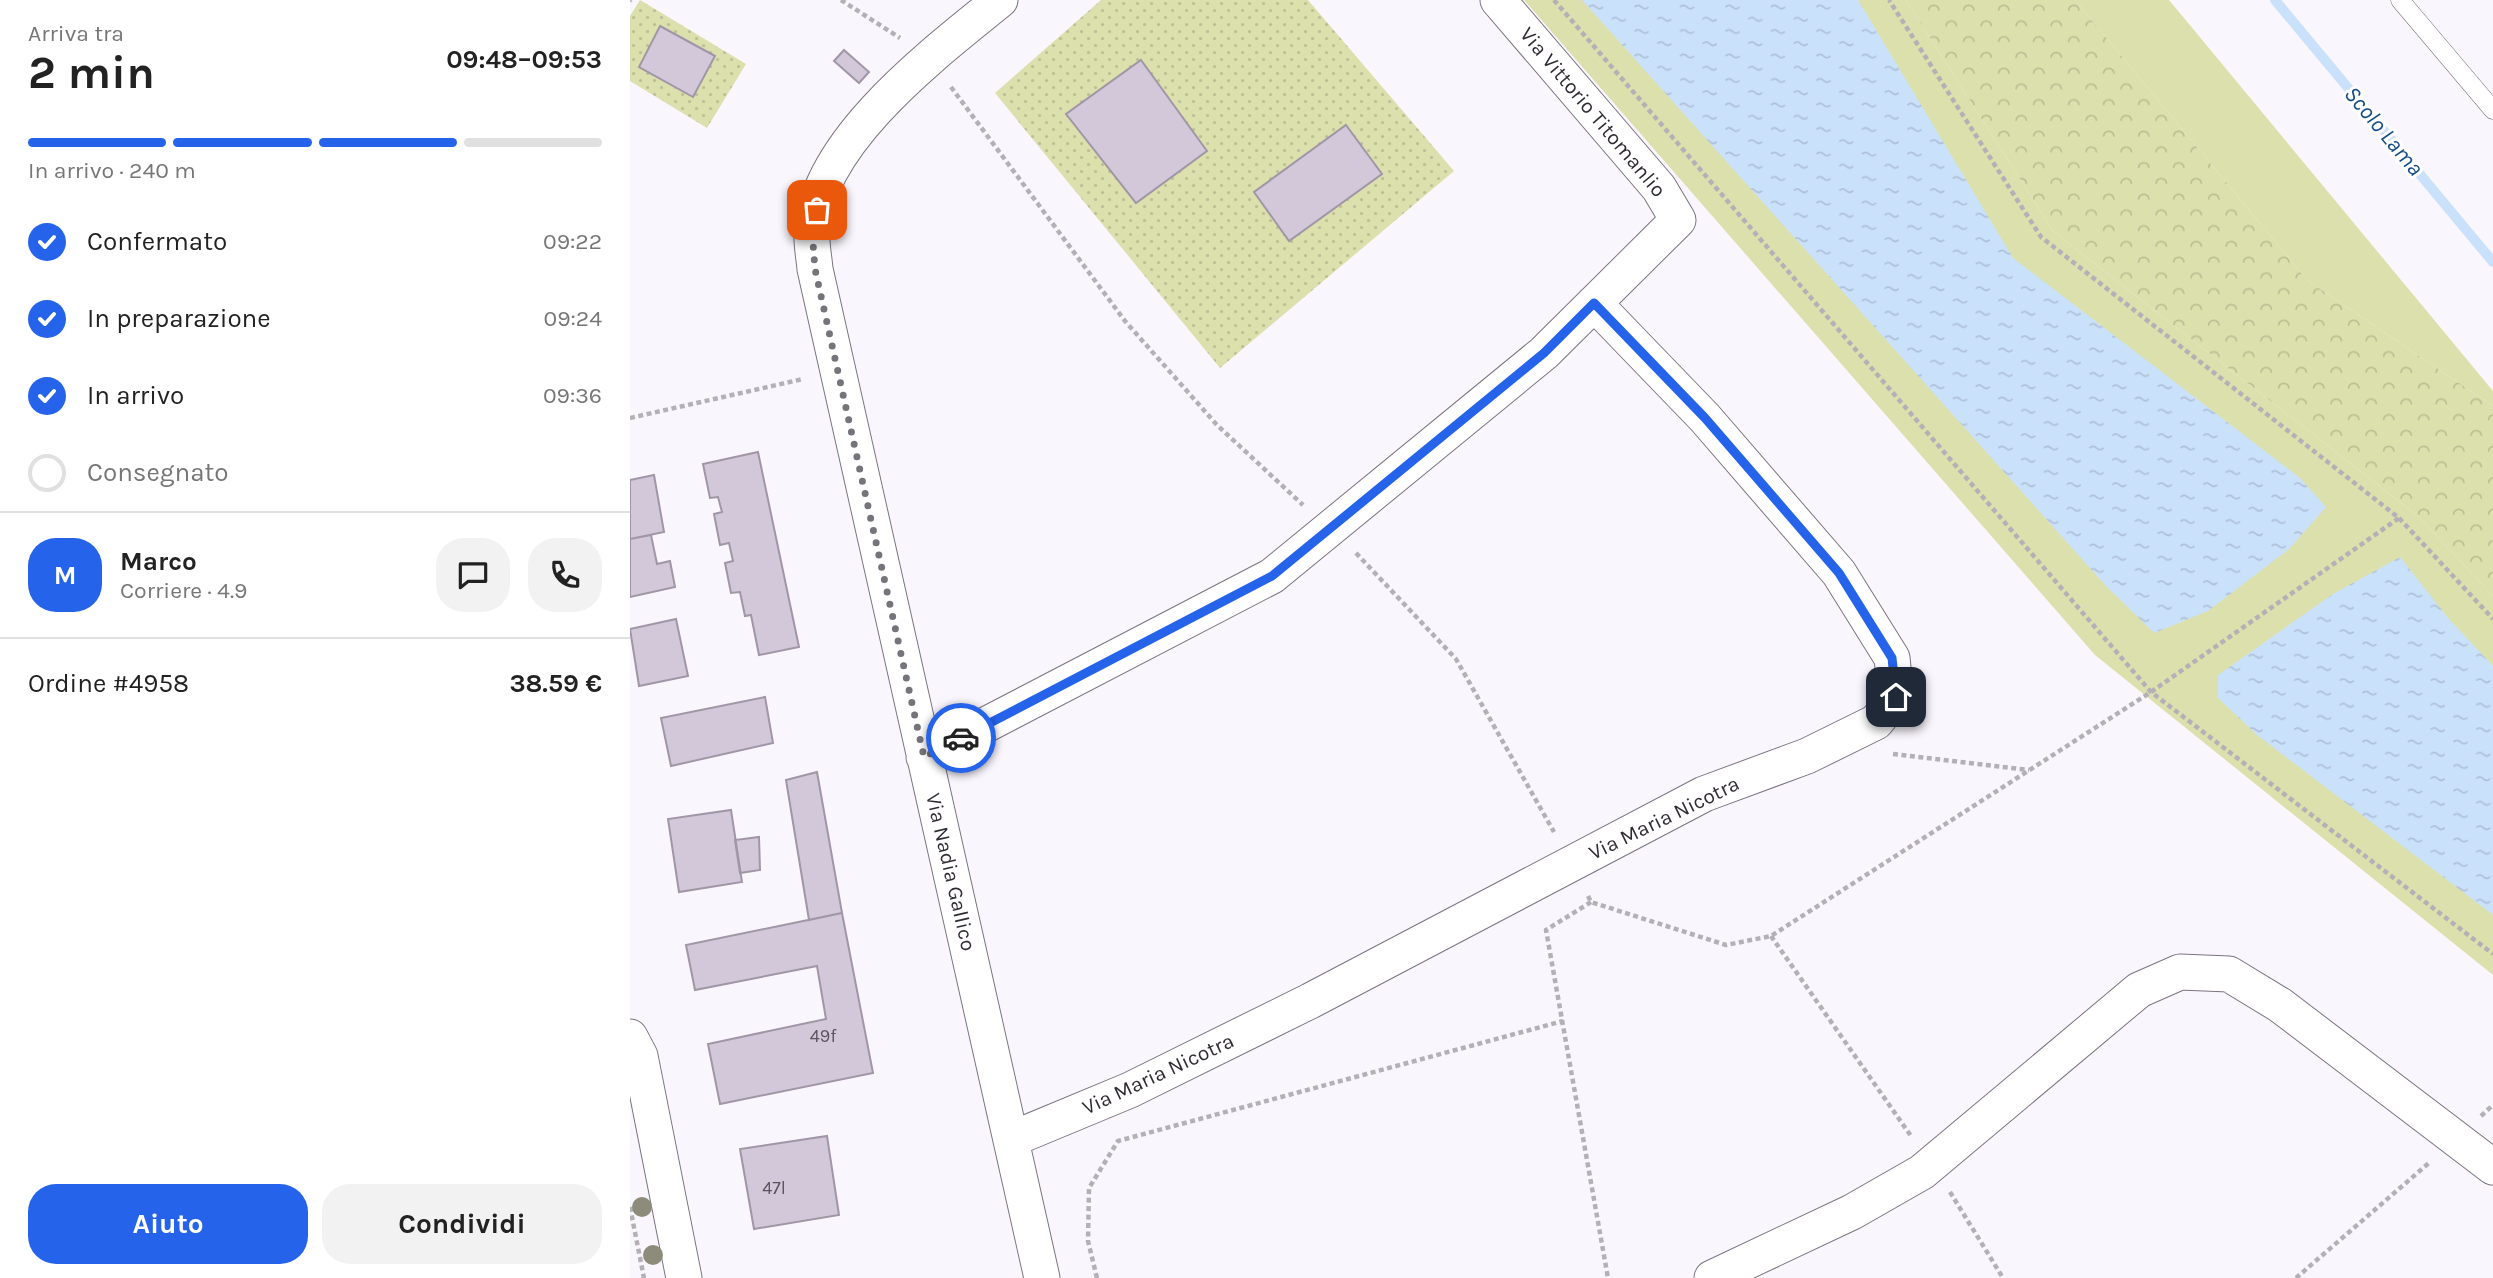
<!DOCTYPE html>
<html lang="it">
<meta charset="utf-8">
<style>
body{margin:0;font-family:Karla,sans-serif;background:#f2f2f2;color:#222;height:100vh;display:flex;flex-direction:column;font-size:26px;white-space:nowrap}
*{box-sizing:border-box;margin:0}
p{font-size:23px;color:#767676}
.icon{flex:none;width:38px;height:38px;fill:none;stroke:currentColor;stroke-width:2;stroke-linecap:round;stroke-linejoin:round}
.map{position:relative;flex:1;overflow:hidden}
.panel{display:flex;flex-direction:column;background:#fff;width:630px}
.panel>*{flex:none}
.pin{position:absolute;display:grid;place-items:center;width:60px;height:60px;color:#fff;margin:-30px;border-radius:14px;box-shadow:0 4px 10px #0006}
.courier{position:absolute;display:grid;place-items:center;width:70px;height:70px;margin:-35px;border:5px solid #2563eb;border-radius:50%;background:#fff;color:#222;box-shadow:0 2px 9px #0007}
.headline em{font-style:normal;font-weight:700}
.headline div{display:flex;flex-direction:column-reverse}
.headline{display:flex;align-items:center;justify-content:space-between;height:119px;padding:0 28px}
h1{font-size:46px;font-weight:700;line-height:52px}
.bar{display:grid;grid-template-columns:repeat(4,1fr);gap:10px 7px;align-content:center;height:84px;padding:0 28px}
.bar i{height:9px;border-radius:5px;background:#e0e0e0}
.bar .active{background:#2563eb}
.bar p{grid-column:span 4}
.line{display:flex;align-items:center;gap:18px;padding:0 28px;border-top:2px solid #e0e0e0}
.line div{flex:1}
.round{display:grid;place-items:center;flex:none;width:74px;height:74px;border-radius:28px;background:#f2f2f2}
ol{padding:0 28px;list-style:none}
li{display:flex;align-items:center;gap:21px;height:77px}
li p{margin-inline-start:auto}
li .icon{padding:7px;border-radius:50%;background:#2563eb;color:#fff;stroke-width:4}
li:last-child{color:#767676}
li i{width:38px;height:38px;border:4px solid #e0e0e0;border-radius:50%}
.cta{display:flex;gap:14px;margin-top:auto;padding:14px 28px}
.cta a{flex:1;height:80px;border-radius:28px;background:#2563eb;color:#fff;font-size:28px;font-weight:700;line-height:80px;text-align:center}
.cta a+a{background:#f2f2f2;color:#222}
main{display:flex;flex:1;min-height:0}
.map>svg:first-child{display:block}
.grass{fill:#dbe0ac}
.forest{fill:url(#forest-crowns)}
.garden{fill:url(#garden-dots)}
.water{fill:url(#water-ripples)}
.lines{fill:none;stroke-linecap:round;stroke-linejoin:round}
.stream{stroke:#cae1fc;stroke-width:10}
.building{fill:#d3c8da;stroke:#a096a6;stroke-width:2}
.lane-casing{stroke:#7c7383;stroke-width:19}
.street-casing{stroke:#7c7383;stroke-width:37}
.path{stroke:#b4b0b7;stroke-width:4.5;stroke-dasharray:5 3.5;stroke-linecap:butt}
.lane{stroke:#fff;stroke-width:18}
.street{stroke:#fff;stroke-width:35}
.tree{fill:#8d8c7a}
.done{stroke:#77737a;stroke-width:7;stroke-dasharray:0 12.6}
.route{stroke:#2563eb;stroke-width:9}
.labels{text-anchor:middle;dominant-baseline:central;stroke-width:6;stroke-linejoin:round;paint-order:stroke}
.number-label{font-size:18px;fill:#5a535d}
.street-label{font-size:21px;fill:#312c33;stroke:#fff}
.water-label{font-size:23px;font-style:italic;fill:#154d88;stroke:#fff}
</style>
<main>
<section class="panel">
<div class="headline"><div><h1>2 min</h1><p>Arriva tra</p></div><em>09:48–09:53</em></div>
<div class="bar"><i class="active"></i><i class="active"></i><i class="active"></i><i></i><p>In arrivo · 240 m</p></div>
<ol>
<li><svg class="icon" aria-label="check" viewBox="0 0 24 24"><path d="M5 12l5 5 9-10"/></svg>Confermato<p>09:22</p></li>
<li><svg class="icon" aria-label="check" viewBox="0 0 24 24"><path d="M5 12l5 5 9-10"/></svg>In preparazione<p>09:24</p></li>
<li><svg class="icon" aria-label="check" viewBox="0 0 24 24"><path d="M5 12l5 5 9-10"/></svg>In arrivo<p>09:36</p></li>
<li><i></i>Consegnato</li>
</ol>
<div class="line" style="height:126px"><b class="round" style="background:#2563eb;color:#fff">M</b><div><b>Marco</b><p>Corriere · 4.9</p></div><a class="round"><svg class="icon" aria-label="chat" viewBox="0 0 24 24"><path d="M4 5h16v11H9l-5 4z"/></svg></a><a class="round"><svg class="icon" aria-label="phone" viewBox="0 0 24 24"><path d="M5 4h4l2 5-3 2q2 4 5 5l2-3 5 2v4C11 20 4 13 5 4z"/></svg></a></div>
<div class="line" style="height:91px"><div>Ordine #4958</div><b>38.59 €</b></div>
<div class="cta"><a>Aiuto</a><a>Condividi</a></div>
</section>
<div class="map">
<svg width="1863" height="1278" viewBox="0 0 1863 1278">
<defs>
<pattern id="forest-crowns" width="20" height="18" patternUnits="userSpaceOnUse" patternTransform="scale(1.75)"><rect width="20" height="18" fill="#dbe0ac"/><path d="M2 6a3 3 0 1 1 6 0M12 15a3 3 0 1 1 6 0" fill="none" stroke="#bcc094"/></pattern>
<pattern id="garden-dots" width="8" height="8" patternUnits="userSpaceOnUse" patternTransform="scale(1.75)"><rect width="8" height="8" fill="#dbe0ac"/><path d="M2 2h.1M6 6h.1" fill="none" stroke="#bcc094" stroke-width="1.8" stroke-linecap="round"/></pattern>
<pattern id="water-ripples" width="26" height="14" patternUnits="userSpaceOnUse" patternTransform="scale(1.75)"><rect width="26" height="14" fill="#cae1fc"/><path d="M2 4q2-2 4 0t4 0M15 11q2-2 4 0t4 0" fill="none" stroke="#aec1d8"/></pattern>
</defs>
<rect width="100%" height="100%" fill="#faf6fd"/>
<path class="grass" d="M894,0H1276L1423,231L1789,517L1863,596V975L1465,655Z
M1445,0H1539L1863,391V406L1677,280Z"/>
<path class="forest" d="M1276,0H1445L1677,280L1863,406V596L1789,517L1423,231Z"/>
<path class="garden" d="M10,0L116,64L77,128L0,81V16Z
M471,0H678L824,171L590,368L365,93Z"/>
<path class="water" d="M952,0H1228L1383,258L1670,478L1696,507L1659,549L1578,611L1524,633L1476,586Z
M1770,557L1818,618L1863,666V915L1627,735L1588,698V675L1703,594Z"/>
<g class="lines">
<path class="stream" d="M1645,0L1863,262"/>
</g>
<path class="building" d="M30,26L85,56L63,97L9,67Z
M214,50L239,72L229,83L204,61Z
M511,60L577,151L506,203L436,114Z
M716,125L752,174L659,241L624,192Z
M128,452L169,647L129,655L121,615L115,616L110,592L101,593L95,563L103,561L99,543L90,545L84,514L92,512L88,497L80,498L73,464Z
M24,475L34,532L0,539V480Z
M21,535L27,564L40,561L45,587L0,597V539Z
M46,619L58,676L9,686L0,629Z
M135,697L143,743L41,766L31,718Z
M187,772L212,913L179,920L156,780Z
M101,810L112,882L49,892L38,819Z
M129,837L130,870L110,873L105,840Z
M212,913L243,1073L90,1104L78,1044L196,1019L187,966L65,990L56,945Z
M197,1136L209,1215L124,1229L110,1149Z"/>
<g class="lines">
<g class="lane-casing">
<path id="lane" d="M1770,0L1863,110"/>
</g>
<g class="street-casing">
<path id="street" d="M370,0C306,52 186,142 182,231C181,243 184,257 185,269L412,1278
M294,757L642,576L914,353L1048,220L1029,188L868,0
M0,1037L10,1056L54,1278
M382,1139L500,1090L680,1001L1074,794L1177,756L1246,722L1266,697L1262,658L1209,573L1075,418L964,303
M1082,1278L1222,1212L1292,1172L1509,990L1550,972L1599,974L1650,1005L1863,1167"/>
</g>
<path class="path" d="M211,0L270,38
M924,0L1521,692L1863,954
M0,1L1,0
M321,87L495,321L587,425L673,505
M0,418L173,379
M1769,518L1863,619
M726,553L826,659L924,832
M1263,754L1399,770
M958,896L961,902L1096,945L1141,936L1521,692L1769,518L1411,237L1259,0
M961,902L916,930L978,1278
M1141,936L1281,1136
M1851,1116L1863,1105
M1320,1192L1373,1278
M0,1207L14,1278
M467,1278L458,1241L459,1188L488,1141L933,1021
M1666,1278L1800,1162"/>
<use href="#lane" class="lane"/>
<use href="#street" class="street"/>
</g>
<g class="tree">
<circle cx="12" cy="1207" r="10"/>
<circle cx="23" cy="1255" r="10"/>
</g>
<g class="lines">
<path class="done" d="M187,210L182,230L185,269L294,757L331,738"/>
<path class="route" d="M331,738L642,576L914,353L964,303L1075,418L1209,573L1262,658L1266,697"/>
</g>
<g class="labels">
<g class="number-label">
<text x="193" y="1036">49f</text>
<text x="144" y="1188">47l</text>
</g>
<g class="street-label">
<text transform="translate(963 112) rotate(50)">Via Vittorio Titomanlio</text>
<text transform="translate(1034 818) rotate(-26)">Via Maria Nicotra</text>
<text transform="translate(321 872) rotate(77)">Via Nadia Gallico</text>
<text transform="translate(528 1074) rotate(-25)">Via Maria Nicotra</text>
</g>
<g class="water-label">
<text transform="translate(1754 131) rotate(50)">Scolo Lama</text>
</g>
</g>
</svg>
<div class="pin" style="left:187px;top:210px;background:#ea580c"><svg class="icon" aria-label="bag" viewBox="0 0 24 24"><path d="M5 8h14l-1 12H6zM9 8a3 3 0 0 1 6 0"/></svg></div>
<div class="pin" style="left:1266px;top:697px;background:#1f2937"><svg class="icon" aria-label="home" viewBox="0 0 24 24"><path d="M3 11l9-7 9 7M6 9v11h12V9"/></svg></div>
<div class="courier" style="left:331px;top:738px"><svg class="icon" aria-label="car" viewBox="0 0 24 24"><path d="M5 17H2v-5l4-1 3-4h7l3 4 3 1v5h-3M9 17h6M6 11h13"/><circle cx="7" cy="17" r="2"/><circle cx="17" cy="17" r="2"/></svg></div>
</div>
</main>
